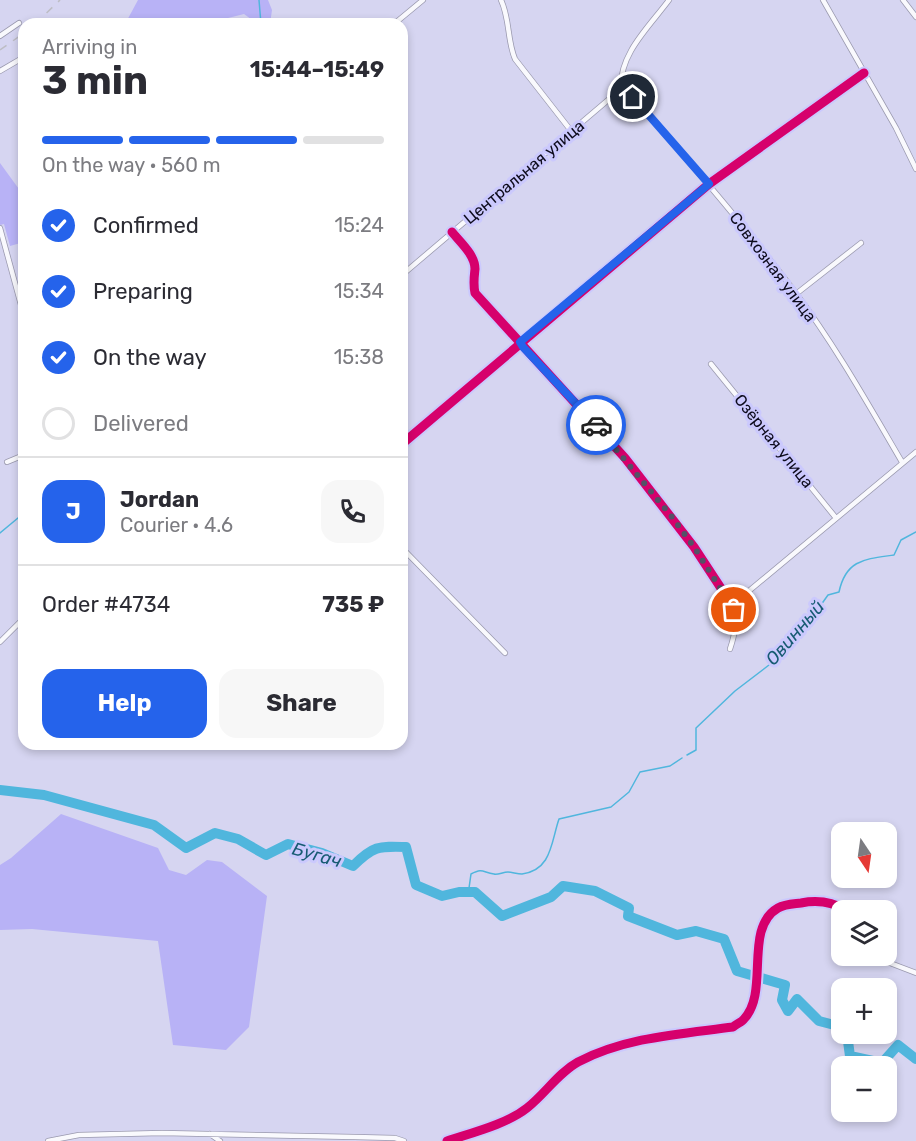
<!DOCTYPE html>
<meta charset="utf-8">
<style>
body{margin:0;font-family:Rubik,sans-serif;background:#f7f7f7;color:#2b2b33;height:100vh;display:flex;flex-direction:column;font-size:22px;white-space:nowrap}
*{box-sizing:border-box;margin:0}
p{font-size:20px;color:#7c7c81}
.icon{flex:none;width:33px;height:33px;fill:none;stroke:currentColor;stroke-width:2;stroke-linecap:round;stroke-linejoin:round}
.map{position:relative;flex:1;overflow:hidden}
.panel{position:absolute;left:18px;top:18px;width:390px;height:732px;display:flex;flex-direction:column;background:#fff;border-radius:18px;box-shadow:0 3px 9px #0003}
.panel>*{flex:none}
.needle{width:39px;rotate:167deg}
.controls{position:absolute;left:831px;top:822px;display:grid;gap:12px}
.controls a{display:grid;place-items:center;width:66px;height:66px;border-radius:12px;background:#fff;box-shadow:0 3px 9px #0003;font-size:30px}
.pin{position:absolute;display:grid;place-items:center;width:51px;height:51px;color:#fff;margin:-26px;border:3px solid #fff;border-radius:50%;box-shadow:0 2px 6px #0007}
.courier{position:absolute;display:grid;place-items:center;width:60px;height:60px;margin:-30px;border:4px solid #2563eb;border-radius:50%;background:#fff;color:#222;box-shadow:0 2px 8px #0007}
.headline em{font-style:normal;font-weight:700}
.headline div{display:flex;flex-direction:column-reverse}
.headline{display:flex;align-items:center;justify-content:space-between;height:102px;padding:0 24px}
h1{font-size:39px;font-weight:700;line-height:45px}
.bar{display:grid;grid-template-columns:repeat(4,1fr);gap:9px 6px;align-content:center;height:72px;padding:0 24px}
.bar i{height:8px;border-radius:4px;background:#e1e1e2}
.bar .selected{background:#2563eb}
.bar p{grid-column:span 4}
.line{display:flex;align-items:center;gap:15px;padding:0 24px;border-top:2px solid #e1e1e2}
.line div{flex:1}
.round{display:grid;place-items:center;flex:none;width:63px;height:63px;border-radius:18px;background:#f7f7f7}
ol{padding:0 24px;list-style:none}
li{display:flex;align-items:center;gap:18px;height:66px}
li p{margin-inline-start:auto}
li .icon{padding:6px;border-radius:50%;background:#2563eb;color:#fff;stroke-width:4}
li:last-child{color:#7c7c81}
li i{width:33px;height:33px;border:3px solid #e1e1e2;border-radius:50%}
.primary-button{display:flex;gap:12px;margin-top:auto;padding:12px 24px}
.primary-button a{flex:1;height:69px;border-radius:18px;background:#2563eb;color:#fff;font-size:24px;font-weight:700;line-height:69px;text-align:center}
.primary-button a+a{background:#f7f7f7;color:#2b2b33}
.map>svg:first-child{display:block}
.green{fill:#b8b2f6}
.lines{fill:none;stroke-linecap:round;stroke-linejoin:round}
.stream{stroke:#50b6dd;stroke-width:1.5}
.river{stroke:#50b6dd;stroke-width:10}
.street-casing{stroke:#9a99ae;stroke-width:6}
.street{stroke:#f9f9fd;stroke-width:4.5}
.rail{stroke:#bdbdc4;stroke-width:1.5;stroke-dasharray:8 8;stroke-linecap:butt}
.cycleway-casing{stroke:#cbc9fd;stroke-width:13}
.cycleway{stroke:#d6006c;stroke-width:9}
.done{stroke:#535267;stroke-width:6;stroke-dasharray:0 10.8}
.route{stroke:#2563eb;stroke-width:8}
.labels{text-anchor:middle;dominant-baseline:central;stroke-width:6;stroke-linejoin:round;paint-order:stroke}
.street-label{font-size:16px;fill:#0d0b1c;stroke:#cbc9fd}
.water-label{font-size:18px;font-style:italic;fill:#175b73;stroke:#cbc9fd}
</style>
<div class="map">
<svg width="916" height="1141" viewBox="0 0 916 1141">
<rect width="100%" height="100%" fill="#d6d5f1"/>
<path class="green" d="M138,0H268L272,10L270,24H255V22L244,14L220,20L218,24H125Z
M0,163L24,196V242L10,246L4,224L0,225Z
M61,814L158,848L169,870L186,875L207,860L222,862L267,896L249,1027L226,1050L173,1045L158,941L32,929L0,930V865L11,858Z"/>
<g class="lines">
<path class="stream" d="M259,0L261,24
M0,533L24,513
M687,755L696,750V728L735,691L769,665L811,619L828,595L839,592C846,559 866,559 894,555L901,540L916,532
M459,892L469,888L471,874C483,868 482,872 494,874C498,875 503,872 508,872C512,872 517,874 522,874C552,870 551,842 559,819L611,807L629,792L640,772L670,766L682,758"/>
<path class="river" d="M0,790L44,795L154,825L186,848L215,833L238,839L266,855L288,844L322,853L353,866C373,846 378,846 406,847L416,885L442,896L459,892H475L502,916L551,897L563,886L595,891L629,908L628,916L677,935L696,931L724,939L737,971L785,985L782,1000L788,1011L797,999L819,1021L842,1027
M847,1034L850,1056L882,1063L898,1045L916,1059"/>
<g class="street-casing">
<path id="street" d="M501,0C510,19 507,40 515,59L572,132
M823,0L896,128L916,169
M903,0L916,17
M394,24L423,0
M0,36L19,23
M0,71L24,57
M621,89L636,100C690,163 745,226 795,292C835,345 868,404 902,462
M0,228L24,316
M452,232C461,243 475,255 475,269C474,278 473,284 475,293L625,458L694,547L732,605
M402,275L621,89C619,54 649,27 669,0
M796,294L861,243
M711,364L836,518
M402,444L709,184L864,73
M7,462L24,455
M402,548L505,653
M0,642L24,618
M730,649C735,634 738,620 732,605L916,452
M881,956L890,963L916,973
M210,1134L220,1141
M48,1141L79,1135L162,1133L355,1137L395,1138L404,1141
M447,1141C471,1133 507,1124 527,1108C545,1094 558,1073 578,1062C626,1037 681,1034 733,1027C736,1024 742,1022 744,1019C770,992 743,928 778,908C785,904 793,904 801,903C817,900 831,901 845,910"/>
</g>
<use href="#street" class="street"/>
<path class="rail" d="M35,24L60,0
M0,50L24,33"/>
<g class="cycleway-casing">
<path id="cycleway" d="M452,232C461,243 475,255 475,269C474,278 473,284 475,293L625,458L694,547L732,605
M402,444L709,184L864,73
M447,1141C471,1133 507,1124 527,1108C545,1094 558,1073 578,1062C626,1037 681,1034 733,1027C736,1024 742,1022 744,1019C770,992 743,928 778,908C785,904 793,904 801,903C817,900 831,901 845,910"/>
</g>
<use href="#cycleway" class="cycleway"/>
</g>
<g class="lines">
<path class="done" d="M596,425L672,517L694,547L734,610"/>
<path class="route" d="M596,425L523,347L520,342L709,184L633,97"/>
</g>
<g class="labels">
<g class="street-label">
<text transform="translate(524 172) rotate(-40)">Центральная улица</text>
<text transform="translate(773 267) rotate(53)">Совхозная улица</text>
<text transform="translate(774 441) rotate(51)">Озёрная улица</text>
</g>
<g class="water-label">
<text transform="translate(795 633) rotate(-49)">Овинный</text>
<text transform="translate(317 855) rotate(16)">Бугач</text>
</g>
</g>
</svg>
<div class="controls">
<a><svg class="needle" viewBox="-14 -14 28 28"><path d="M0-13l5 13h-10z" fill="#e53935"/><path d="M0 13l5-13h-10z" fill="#7c7c81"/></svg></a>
<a><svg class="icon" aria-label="layers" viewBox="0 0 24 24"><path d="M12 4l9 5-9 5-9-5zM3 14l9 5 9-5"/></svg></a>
<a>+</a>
<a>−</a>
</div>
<div class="pin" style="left:734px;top:610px;background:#ea580c"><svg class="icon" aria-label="bag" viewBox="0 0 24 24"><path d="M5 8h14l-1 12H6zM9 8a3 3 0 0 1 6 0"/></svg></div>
<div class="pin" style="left:633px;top:97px;background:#1f2937"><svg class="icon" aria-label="home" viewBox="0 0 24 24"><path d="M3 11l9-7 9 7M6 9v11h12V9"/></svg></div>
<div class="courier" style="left:596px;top:425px"><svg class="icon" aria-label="car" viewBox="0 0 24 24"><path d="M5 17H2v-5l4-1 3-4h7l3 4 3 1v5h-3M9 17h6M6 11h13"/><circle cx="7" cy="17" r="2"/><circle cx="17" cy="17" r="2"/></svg></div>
<section class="panel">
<div class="headline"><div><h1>3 min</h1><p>Arriving in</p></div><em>15:44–15:49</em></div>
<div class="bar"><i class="selected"></i><i class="selected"></i><i class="selected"></i><i></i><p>On the way · 560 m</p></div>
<ol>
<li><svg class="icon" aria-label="check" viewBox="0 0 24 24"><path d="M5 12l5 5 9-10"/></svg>Confirmed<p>15:24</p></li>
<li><svg class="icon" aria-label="check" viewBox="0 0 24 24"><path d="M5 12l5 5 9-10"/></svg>Preparing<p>15:34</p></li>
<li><svg class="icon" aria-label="check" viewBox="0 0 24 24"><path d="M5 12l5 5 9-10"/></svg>On the way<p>15:38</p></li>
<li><i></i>Delivered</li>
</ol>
<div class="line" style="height:108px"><b class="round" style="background:#2563eb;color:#fff">J</b><div><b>Jordan</b><p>Courier · 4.6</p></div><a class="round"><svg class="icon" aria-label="phone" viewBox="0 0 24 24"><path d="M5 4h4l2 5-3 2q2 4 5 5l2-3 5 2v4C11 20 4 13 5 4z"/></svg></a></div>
<div class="line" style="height:78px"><div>Order #4734</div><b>735 ₽</b></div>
<div class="primary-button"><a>Help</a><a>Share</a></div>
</section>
</div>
